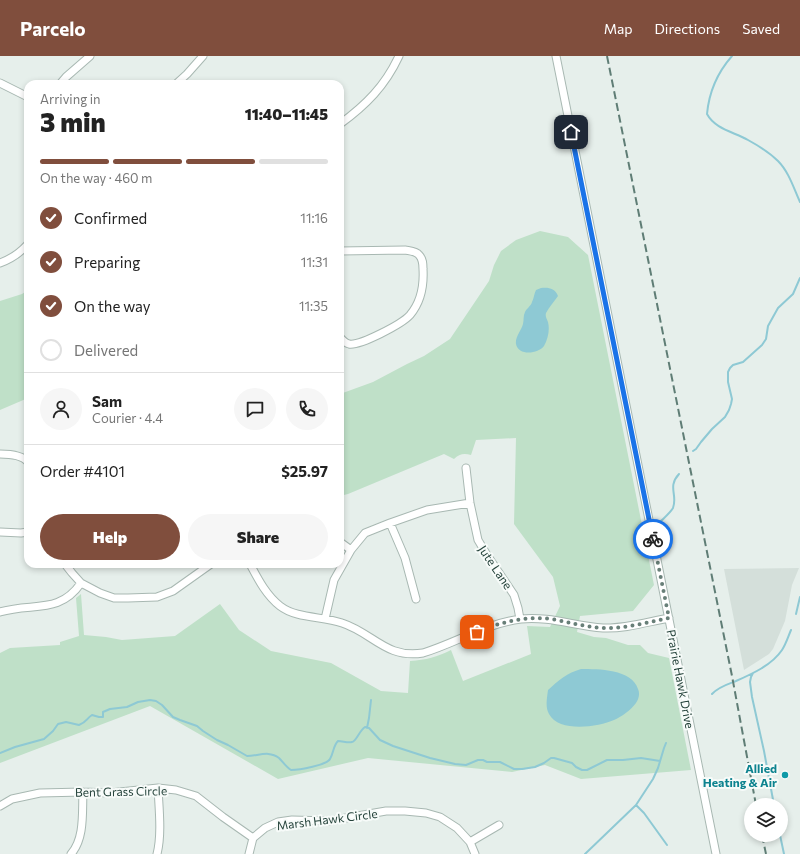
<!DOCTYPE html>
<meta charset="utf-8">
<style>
body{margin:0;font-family:Commissioner,sans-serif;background:#f6f6f6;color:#222;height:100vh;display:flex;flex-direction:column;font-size:15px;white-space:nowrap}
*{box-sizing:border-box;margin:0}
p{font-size:13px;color:#767676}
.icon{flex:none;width:22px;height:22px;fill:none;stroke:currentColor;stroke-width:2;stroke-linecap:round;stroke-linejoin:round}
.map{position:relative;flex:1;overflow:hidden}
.side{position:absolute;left:24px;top:24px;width:320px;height:488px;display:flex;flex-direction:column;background:#fff;border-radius:12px;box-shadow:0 2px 6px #0003}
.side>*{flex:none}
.buttons{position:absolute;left:744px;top:742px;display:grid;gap:8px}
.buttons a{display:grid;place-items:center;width:44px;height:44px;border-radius:50%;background:#fff;box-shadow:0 2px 6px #0003;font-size:20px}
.pin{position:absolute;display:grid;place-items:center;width:34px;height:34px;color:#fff;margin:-17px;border-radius:8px;box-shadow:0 2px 6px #0006}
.courier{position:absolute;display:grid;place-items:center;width:40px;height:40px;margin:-20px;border:3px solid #1a73e8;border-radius:50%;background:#fff;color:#222;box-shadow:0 1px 5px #0007}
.headline em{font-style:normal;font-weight:800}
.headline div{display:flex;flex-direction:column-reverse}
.headline{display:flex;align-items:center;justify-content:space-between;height:68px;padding:0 16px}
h1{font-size:26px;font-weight:800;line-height:30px}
.bar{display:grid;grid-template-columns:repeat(4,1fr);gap:6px 4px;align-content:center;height:48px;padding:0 16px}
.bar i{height:5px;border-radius:3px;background:#e0e0e0}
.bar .active{background:#804e3d}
.bar p{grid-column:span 4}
.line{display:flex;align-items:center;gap:10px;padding:0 16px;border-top:1px solid #e0e0e0}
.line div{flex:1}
.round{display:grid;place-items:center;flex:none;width:42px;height:42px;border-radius:21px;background:#f6f6f6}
ol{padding:0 16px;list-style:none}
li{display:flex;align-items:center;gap:12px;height:44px}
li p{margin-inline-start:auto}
li .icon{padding:4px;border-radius:50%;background:#804e3d;color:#fff;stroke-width:4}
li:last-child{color:#767676}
li i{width:22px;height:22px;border:2px solid #e0e0e0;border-radius:50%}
.primary-button{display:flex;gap:8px;margin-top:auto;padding:8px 16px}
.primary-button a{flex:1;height:46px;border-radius:24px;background:#804e3d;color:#fff;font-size:16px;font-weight:800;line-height:46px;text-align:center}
.primary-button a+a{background:#f6f6f6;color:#222}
header{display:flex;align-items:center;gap:24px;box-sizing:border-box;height:56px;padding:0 20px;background:#804e3d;color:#fff}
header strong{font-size:19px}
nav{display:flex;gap:22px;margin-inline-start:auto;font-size:14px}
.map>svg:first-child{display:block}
.built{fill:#d4dfda}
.green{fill:#bfe0c8}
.water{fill:#8ec9d4}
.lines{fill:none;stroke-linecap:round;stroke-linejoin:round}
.stream{stroke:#8ec9d4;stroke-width:2}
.minor-casing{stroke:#a8b8b2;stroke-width:9}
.minor{stroke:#fff;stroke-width:7}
.rail{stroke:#5f7d75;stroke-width:2;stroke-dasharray:8 4;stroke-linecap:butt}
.done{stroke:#687f78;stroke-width:4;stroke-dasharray:0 7.2}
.route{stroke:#1a73e8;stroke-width:5}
.culture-dot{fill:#0f9aa8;stroke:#f7fbf9;stroke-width:1.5}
.labels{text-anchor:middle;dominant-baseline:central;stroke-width:4;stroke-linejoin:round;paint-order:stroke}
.street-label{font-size:12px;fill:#24423a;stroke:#f7fbf9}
.culture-label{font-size:12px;font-weight:bold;fill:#0d838f;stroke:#f7fbf9;text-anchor:end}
</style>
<header>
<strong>Parcelo</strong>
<nav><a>Map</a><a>Directions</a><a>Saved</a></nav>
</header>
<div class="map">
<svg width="800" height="798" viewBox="0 0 800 798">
<rect width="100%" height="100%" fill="#e6efeb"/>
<path class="built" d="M799,512L792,529L785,565L773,593L769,598L744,614L724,513Z"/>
<path class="green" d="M540,175L568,181L588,199L654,529L633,555L580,560L577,576L594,581L606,582L628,589H640L648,597L669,602L691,714L581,723L545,709L512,716L368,702L278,723L150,650L0,707V597L10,592L60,589V586L79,580L76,542L81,538L84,579L106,581L122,584L175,580L220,548L239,574L271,595L331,607L381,635L408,637L410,605C426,604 437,601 451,594L463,625L531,598L527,570L550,571L560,550L553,521L514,468L516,382L476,384L471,399C464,397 459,398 454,403L444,398L348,438L340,440V338L373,326L407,308L424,300L450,283L489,225L494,209L501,195L516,184Z
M28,234V342L0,354V245L22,238Z"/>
<path class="water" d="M541,232C548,231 555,232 558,240C554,246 549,251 546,257C545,261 547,263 548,266C550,274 548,283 544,290C538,298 518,300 516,288C515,281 521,275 523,268C524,264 523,260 525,256C527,252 531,250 532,246C534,242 534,238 536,234Z
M581,613C598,613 632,613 638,633C640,637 639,643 636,647C631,654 621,661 614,664C598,671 559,677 549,658C545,651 547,642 548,634C559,624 567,617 581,613Z"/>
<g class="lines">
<path class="stream" d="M732,0C717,17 709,36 707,58C715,73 734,76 748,84C759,90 770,97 778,105C789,116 794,133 800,146
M693,395L696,393L701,386L712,373L725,361L729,354L731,348L732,343L728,326V316L730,312L733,309L743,306L762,289L766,283L768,270L778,252L793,238L800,222
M660,466C664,462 670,457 673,452C678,439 667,431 679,418
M796,558L800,541
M753,617L751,621L750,626L752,641L764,695L774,749
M712,638C718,631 728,628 736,625C752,618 772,609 782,594C786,588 788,581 791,574
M367,672L369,662L371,644
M0,697L15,691L44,683L53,675L58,668L66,666L79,669C87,666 86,663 92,659L99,661H103V656L110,653L127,651L138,646L150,644L156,645L162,649L173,661L180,664L197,670L203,675L217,684L228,689L247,700C258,700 269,694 279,702C283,706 286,711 291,714C299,714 327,709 330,703C334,696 333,690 338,685C343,685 347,687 352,686C356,686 359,675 365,671L369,672L380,684L393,690L430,702L455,708L466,709L478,704H483L487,706H500L514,713H522L535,711L544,707L551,702H554L572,707L576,711L582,714H587L607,704H623L641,702L660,705
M636,749L644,757L667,789
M780,779L784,798
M585,798L636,749L653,723L658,712L664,692L666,687"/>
<g class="minor-casing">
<path id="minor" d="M556,0L716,798
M0,27L28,41
M60,28L66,21L90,0
M176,28L187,18L203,0
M340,68C366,49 385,30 399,0
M340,195L405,194C410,195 416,195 419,199C423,203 423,208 423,213C424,230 421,246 410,259C402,268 360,290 349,288C345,287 343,285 340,281
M0,207C11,203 20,197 28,188
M0,398C9,398 22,399 28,406
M466,412L470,447L478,484L487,499L514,539L518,552L520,563
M390,467L405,502L416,543
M0,476L21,477L28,476
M340,486L351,494
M65,508L72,517L81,527L100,537L114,542H128L157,541L173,535L211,508
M250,508C258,523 266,539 280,550C297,563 322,560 342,567C373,577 386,603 423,597C456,587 487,567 521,563C549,560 575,570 603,572C625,573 647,566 669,562
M0,556C32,546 59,559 81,527
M325,563L334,524L351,494L365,477L390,467L427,454L470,447
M0,750L12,743L40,737L83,736L110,737L158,732L176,734L196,740L223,761L253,782
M470,786L499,769
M71,798C85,782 82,756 83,736
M157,798C162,778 159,753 158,732
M249,798L253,782L265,772L278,766L292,764L329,765L386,755H405L426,757L440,761L457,772L470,786L475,798"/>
</g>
<use href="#minor" class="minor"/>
<path class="rail" d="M607,0L732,620L756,749
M762,779L766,798"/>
</g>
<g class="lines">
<path class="done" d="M477,576C501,566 525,560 551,563C569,566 585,571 603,572C625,573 647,566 669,562L653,483"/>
<path class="route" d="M571,76L653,483"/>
</g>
<circle class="culture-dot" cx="785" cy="719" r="4"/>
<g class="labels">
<g class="street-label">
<text transform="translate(496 511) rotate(56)">Jute Lane</text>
<text transform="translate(681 623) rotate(79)">Prairie Hawk Drive</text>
<text transform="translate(121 735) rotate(-1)">Bent Grass Circle</text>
<text transform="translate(327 763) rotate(-7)">Marsh Hawk Circle</text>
</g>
<g class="culture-label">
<text x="777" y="712">Allied<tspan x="777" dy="14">Heating &amp; Air</tspan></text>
</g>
</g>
</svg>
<div class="buttons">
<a><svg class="icon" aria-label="layers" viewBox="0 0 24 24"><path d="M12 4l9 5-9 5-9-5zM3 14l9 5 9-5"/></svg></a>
</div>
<div class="pin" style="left:477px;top:576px;background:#ea580c"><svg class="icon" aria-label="bag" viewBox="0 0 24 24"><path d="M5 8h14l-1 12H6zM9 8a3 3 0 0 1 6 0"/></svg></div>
<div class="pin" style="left:571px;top:76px;background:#1f2937"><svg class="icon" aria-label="home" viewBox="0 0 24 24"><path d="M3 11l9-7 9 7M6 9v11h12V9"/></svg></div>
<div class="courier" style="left:653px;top:483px"><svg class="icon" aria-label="bike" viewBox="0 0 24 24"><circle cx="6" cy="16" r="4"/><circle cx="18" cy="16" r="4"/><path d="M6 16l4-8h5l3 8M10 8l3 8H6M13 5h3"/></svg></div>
<section class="side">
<div class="headline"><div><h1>3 min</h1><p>Arriving in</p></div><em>11:40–11:45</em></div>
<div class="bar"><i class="active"></i><i class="active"></i><i class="active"></i><i></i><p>On the way · 460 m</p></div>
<ol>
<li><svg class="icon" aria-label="check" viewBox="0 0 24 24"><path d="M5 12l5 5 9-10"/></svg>Confirmed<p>11:16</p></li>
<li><svg class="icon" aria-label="check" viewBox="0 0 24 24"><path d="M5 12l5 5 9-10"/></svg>Preparing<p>11:31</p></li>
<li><svg class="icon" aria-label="check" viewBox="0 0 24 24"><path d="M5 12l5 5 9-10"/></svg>On the way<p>11:35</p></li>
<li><i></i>Delivered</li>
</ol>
<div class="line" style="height:72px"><a class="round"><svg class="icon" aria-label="person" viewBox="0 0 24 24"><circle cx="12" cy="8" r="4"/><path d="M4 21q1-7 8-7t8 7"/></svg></a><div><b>Sam</b><p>Courier · 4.4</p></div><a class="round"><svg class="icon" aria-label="chat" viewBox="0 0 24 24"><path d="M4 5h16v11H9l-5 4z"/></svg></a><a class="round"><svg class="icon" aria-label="phone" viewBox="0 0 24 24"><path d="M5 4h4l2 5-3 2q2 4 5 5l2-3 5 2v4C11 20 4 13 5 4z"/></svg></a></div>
<div class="line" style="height:52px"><div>Order #4101</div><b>$25.97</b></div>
<div class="primary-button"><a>Help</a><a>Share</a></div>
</section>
</div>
